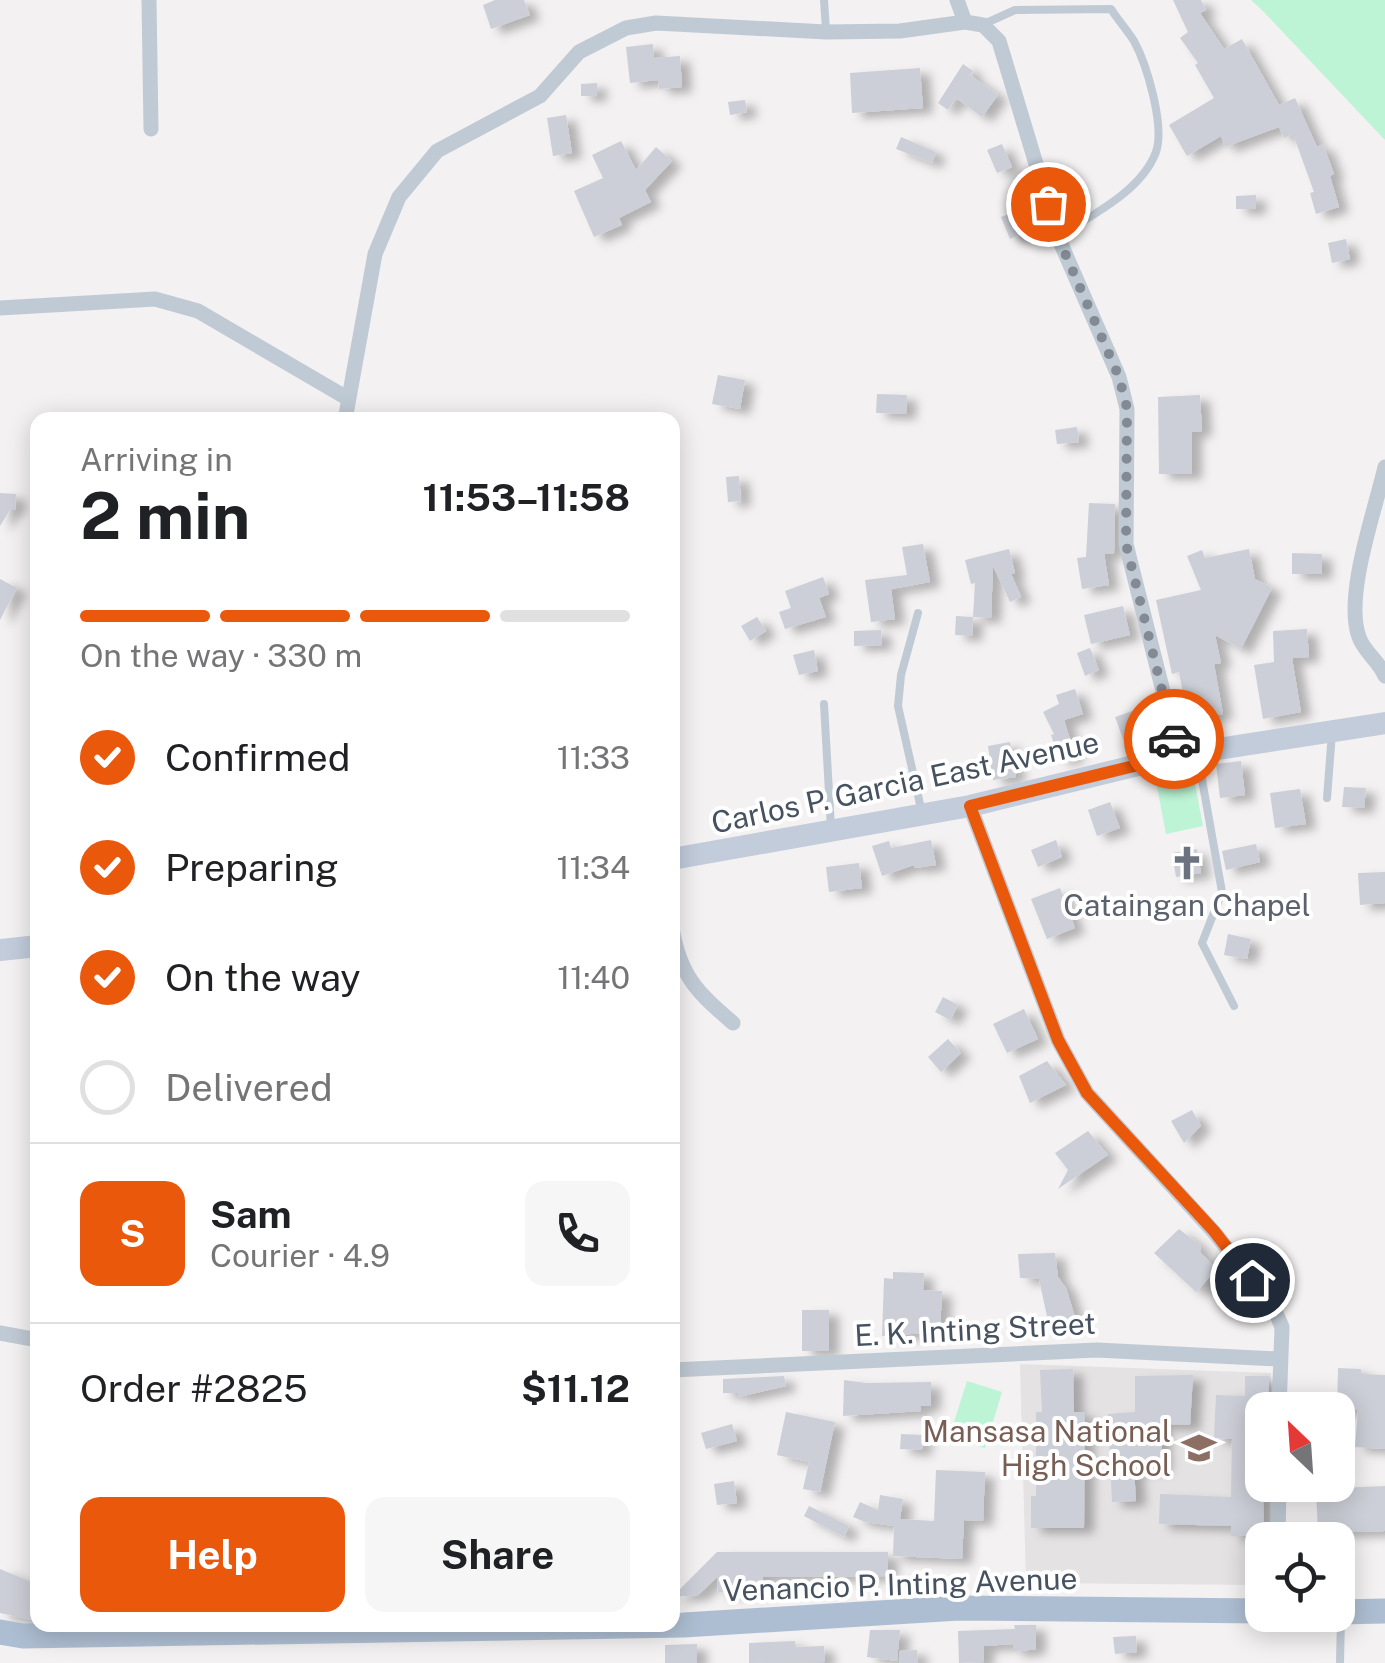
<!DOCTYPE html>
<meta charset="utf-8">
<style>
body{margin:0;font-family:"Public Sans",sans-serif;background:#f6f6f6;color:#202124;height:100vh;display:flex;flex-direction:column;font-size:38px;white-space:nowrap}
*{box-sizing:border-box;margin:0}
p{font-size:32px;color:#757577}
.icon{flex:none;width:55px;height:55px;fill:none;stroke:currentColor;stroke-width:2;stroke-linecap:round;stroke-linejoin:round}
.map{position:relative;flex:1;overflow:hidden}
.side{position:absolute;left:30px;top:412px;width:650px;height:1220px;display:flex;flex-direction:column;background:#fff;border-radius:20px;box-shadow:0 5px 25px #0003}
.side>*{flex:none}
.needle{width:65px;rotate:335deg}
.controls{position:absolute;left:1245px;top:1392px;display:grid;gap:20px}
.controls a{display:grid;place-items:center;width:110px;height:110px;border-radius:20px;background:#fff;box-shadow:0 5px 25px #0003;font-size:50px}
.pin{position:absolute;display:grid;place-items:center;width:85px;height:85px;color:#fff;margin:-42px;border:5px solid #fff;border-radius:50%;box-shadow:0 2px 10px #0007}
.courier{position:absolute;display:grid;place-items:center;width:100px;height:100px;margin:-50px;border:8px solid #ea580c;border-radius:50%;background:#fff;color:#222;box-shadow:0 2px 12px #0007}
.head em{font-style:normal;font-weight:700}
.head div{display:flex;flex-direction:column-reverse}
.head{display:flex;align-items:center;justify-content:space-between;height:170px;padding:0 50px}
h1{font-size:65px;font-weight:700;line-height:75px}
.bar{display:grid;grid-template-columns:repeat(4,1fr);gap:15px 10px;align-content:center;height:120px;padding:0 50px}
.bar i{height:12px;border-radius:8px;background:#e0e0e0}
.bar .current{background:#ea580c}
.bar p{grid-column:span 4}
.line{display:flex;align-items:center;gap:25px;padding:0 50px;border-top:2px solid #e0e0e0}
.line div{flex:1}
.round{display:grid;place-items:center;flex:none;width:105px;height:105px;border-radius:20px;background:#f6f6f6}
ol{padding:0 50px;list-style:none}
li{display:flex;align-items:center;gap:30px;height:110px}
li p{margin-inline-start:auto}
li .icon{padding:10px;border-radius:50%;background:#ea580c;color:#fff;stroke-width:4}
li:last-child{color:#757577}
li i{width:55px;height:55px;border:5px solid #e0e0e0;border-radius:50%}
.cta{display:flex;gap:20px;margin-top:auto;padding:20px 50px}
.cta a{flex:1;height:115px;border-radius:20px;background:#ea580c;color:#fff;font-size:40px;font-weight:700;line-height:115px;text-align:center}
.cta a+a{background:#f6f6f6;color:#202124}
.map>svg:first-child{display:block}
.education{fill:#e4e2e3}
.green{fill:#bcf4d5}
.building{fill:#cccfd7;filter:url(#shadow)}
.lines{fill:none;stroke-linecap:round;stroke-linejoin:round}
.service{stroke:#c0cad4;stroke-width:8}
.minor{stroke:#c0cad4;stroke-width:15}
.secondary{stroke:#c2ccdb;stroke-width:22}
.primary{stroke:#aebed2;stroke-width:25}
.done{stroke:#838a93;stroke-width:10;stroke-dasharray:0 18}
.route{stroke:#ea580c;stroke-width:12}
.labels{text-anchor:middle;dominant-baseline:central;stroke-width:8;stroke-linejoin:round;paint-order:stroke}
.street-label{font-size:30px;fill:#475260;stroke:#fff}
.worship-label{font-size:30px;fill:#5b616d;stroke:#fff}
.education-label{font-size:30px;fill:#785e54;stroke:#fff;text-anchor:end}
</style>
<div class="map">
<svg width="1385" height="1663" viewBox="0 0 1385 1663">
<defs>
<filter id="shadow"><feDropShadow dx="10" dy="5.5" stdDeviation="5" flood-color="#0004"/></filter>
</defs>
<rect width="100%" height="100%" fill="#f3f1f1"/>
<path class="education" d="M1020,1364L1271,1373V1410H1262V1485H1270V1540H1262V1585L1026,1583Z"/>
<path class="green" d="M1251,0H1385V140L1261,9Z
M1191,764L1203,826L1166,834L1154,771Z
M967,1381L1002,1392L985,1448L949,1438Z"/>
<path class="building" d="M495,0H524L530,15L491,29L483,5Z
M1173,0H1201L1206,10L1200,13L1224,49L1242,39L1279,105L1295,98L1317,147L1323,144L1334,174L1330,176L1339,207L1316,214L1310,193L1314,192L1293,134L1284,138L1279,127L1225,147L1221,136L1187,156L1169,125L1214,98L1195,65L1198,63L1180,38L1188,32Z
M653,44L654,58L680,56L682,87L659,89L658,80L630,83L626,47Z
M963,64L973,71L970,75L998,95L982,117L956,98L948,110L938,103Z
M920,68L923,108L852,113L850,73Z
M597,83V96H581V84Z
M745,100L747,112L730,115L728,102Z
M566,115L572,153L553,156L547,118Z
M901,137L936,152L932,163L896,149Z
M621,141L636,170L656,147L672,161L645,190L651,202L619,218L622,225L594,237L574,191L603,178L592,155Z
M1002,144L1012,167L997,173L987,150Z
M1256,195V209H1236V196Z
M1024,208L1033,230L1010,239L1001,217Z
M1346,239L1350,259L1332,263L1328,243Z
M718,375L745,380L740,409L712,404Z
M877,394L907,395L906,414L876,413Z
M1200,395L1202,431L1192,432V474H1159L1158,397Z
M1077,427L1079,442L1057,444L1055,430Z
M739,476L741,501L728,502L726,477Z
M0,493L16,494L15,510H10L0,526Z
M1089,503L1115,504L1114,554L1104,553L1109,585L1082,589L1077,558L1086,557Z
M923,544L930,582L891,589L895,619L871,622L865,580L907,575L902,547Z
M1009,549L1015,573L1011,574L1021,597L1010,602L993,566L991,618L973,617L975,583L971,584L965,560Z
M1249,549L1255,579L1272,588L1241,649L1215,635L1221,663L1214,664L1223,714L1188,720L1179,672L1172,674L1156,600L1201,590L1187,556L1202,550L1205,558Z
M1292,553L1322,554V574H1292Z
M823,577L829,594L819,598L826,617L785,629L779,612L791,608L785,591Z
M0,579L17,588L0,620Z
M1123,606L1130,635L1091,644L1084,615Z
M956,616L973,617L972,636L955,635Z
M757,617L766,631L750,641L741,626Z
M1307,629L1309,657L1292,658L1301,712L1263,719L1254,665L1274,662L1273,631Z
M881,630L882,645L854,646V631Z
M1090,648L1099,670L1085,676L1077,653Z
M814,650L818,671L799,675L793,655Z
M1075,689L1083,714L1064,720L1075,756L1060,761L1051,735L1054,734L1043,712L1059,704L1056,695Z
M1138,709L1149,739L1126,747L1115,717Z
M1010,742L1016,777L993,780L988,746Z
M1241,761L1245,795L1220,798L1216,764Z
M1344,787L1366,788L1364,808L1342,807Z
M1300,789L1306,824L1275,828L1270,793Z
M1110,802L1120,828L1097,836L1088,810Z
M931,840L936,865L915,868L914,865L882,876L872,846L889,841L891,848Z
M1056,840L1062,857L1038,867L1031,850Z
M1256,844L1260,862L1226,870L1222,851Z
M1197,849L1201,873L1176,877L1172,853Z
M859,863L862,888L829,892L826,867Z
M1385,872V903L1360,905L1358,873Z
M1060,888L1075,928L1047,939L1031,899Z
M1228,934L1251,939L1247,959L1224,955Z
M943,997L958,1005L950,1020L935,1012Z
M1024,1009L1038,1039L1007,1053L993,1024Z
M948,1039L961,1053L941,1072L928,1057Z
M1047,1061L1066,1085L1030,1103L1019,1076Z
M1192,1110L1201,1126L1184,1143L1171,1121Z
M1088,1131L1108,1155L1058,1189L1068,1170L1055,1153Z
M1179,1229L1201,1246L1200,1252L1217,1269L1196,1292L1154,1253Z
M1055,1253L1058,1277L1066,1288L1075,1317L1048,1321L1039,1279L1020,1278L1018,1254Z
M893,1272L924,1273L923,1290L942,1291L940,1332L882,1336L884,1278L893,1279Z
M802,1310H829V1351H802Z
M1338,1368L1361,1369V1374L1385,1375V1449L1355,1447L1358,1410H1337Z
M1073,1369L1074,1412H1085L1084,1528H1031V1496H1036V1412H1042L1040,1370Z
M1193,1375L1190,1425L1161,1424L1162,1467L1134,1468L1136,1501L1112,1502L1108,1414L1135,1412V1376Z
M784,1376L786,1386L738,1397V1393H723V1379Z
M1245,1376H1269L1268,1410H1262L1264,1536H1231V1526L1159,1524L1160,1494L1231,1497L1232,1439L1214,1438L1216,1395L1245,1396Z
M844,1380L866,1383L931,1382V1406H920L921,1411L843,1416Z
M786,1412L835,1422L820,1492L803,1489L809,1462L777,1455Z
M732,1424L737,1441L706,1449L701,1433Z
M901,1434L923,1435L922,1450L900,1449Z
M936,1470L985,1472L983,1521L964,1520L962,1559L893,1556L894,1526L865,1522L853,1517L860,1502L878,1510L880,1495L903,1499L900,1519L934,1521Z
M734,1481L737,1503L717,1505L714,1484Z
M1385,1486V1531L1318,1533L1316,1489Z
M809,1506L849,1526L844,1537L804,1516Z
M717,1552H888V1576L763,1577V1592H718L717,1577L698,1595L672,1597Z
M0,1569L36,1584L32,1620L0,1613Z
M1014,1625H1036V1649L1013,1652V1644L984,1646V1662L959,1663L958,1631L1015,1629Z
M870,1630H900L897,1661L867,1657Z
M1136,1636L1137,1652L1115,1654L1113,1637Z
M795,1641L796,1647L824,1646L825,1662L749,1663V1643Z
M697,1644V1663H665V1645Z
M917,1650L918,1663H900L899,1651Z"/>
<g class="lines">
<path class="service" d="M824,0L826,30
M984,24L1015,10L1111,9C1118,20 1127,30 1134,41C1147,65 1165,126 1156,152C1141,192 1091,215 1058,237
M918,613L901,675L898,706L922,813
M824,704L831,828
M1198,757L1222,892L1202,943L1234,1006
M1327,798L1332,733
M1340,1663L1341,1618"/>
<path class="minor" d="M149,0L151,129
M957,0L965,22
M0,308L155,299L198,311L347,398
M345,420L375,254L399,197L437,151L540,96L579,52L626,28L656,23L826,32L900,31L965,22L983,25L999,41L1058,237L1119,377L1127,409L1126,544L1179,755
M1385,467C1375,511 1344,596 1359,637C1364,652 1379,661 1385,676
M970,806L1058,1040L1087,1093L1213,1231L1272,1304L1282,1327L1279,1410
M672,928C680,976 697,992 733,1023
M0,1333L38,1340
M672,1370L1097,1350L1279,1359
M1278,1540L1279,1485"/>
<path class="secondary" d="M672,859L970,806L1179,755L1385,723
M0,950L38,946"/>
<path class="primary" d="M1338,1612L1385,1611
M0,1632L23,1636L684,1625L959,1608L1262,1611"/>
</g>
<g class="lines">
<path class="done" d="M1048,204L1058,237L1119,377L1127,408L1126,544L1174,739"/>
<path class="route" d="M1174,739L1179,755L970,806L1058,1040L1087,1093L1214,1231L1252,1280"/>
</g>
<defs>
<g id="church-bare" transform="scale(2.7)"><path d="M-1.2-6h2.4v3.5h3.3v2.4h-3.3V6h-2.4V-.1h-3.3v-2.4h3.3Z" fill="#6b7280" stroke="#fff" stroke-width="2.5" paint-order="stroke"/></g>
<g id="school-bare" transform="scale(2.7)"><path d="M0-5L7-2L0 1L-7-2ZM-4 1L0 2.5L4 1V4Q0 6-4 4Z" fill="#8d6e63" stroke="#fff" stroke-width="2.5" paint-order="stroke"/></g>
</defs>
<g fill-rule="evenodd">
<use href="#church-bare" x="1187" y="863"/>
<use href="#school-bare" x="1199" y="1448"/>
</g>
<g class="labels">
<g class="street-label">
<text transform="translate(905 782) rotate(-12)">Carlos P. Garcia East Avenue</text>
<text transform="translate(975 1329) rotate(-3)">E. K. Inting Street</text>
<text transform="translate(900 1584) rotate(-2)">Venancio P. Inting Avenue</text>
</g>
<g class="worship-label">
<text x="1187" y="905">Cataingan Chapel</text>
</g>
<g class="education-label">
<text x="1171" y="1431">Mansasa National<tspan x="1171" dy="34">High School</tspan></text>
</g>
</g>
</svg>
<div class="controls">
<a><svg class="needle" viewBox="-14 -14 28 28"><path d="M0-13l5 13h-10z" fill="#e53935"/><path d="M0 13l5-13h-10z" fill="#757577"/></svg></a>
<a><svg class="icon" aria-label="locate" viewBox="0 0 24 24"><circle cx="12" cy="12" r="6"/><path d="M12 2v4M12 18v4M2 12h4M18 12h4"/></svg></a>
</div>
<div class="pin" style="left:1048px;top:204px;background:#ea580c"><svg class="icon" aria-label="bag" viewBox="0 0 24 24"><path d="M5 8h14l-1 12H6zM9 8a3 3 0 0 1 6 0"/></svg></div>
<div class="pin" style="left:1252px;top:1280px;background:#1f2937"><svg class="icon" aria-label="home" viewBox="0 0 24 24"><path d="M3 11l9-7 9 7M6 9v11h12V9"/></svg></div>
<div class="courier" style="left:1174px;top:739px"><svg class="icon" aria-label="car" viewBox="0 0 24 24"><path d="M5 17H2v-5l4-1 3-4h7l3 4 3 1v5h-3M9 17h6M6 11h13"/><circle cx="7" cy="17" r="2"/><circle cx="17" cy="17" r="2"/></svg></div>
<section class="side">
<div class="head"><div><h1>2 min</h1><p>Arriving in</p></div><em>11:53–11:58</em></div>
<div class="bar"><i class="current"></i><i class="current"></i><i class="current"></i><i></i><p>On the way · 330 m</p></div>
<ol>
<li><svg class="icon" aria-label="check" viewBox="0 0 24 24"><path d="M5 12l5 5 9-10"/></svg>Confirmed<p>11:33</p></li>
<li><svg class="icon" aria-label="check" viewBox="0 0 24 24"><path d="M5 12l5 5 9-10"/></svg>Preparing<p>11:34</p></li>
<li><svg class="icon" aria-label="check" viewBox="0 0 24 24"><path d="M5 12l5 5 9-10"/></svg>On the way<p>11:40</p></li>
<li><i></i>Delivered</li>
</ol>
<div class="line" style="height:180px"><b class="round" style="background:#ea580c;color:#fff">S</b><div><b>Sam</b><p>Courier · 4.9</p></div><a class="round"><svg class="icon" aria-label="phone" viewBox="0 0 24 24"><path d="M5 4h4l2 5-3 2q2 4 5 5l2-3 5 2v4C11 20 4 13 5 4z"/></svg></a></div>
<div class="line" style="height:130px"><div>Order #2825</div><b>$11.12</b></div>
<div class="cta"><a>Help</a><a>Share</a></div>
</section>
</div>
